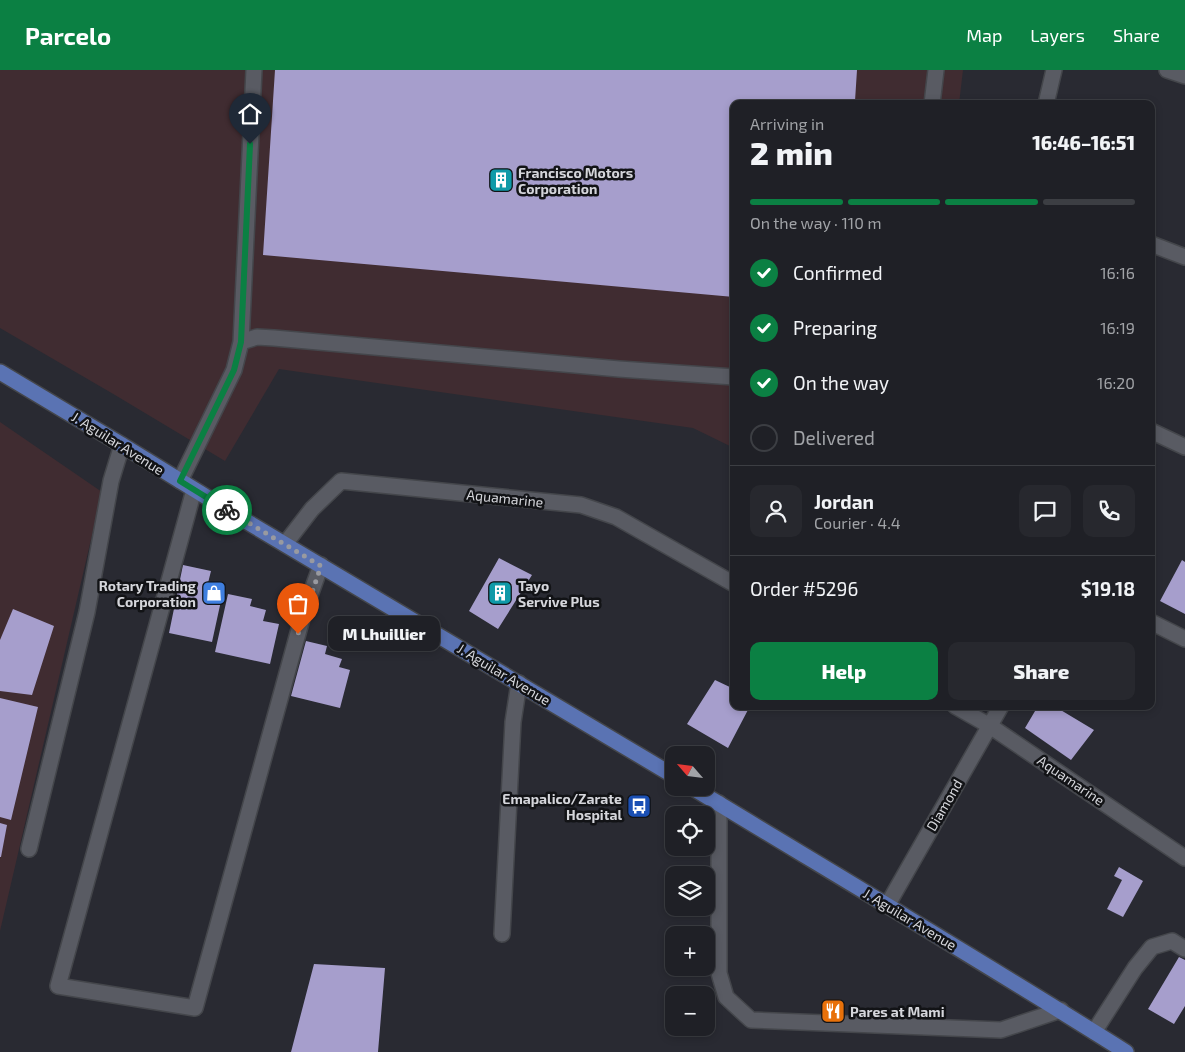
<!DOCTYPE html>
<meta charset="utf-8">
<style>
body{margin:0;font-family:"Exo 2",sans-serif;background:#27282e;color:#f1f3f6;height:100vh;display:flex;flex-direction:column;font-size:19px;white-space:nowrap}
*{box-sizing:border-box;margin:0}
p{font-size:16px;color:#a1a3a7}
.icon{flex:none;width:28px;height:28px;fill:none;stroke:currentColor;stroke-width:2;stroke-linecap:round;stroke-linejoin:round}
.map{position:relative;flex:1;overflow:hidden}
.side{position:absolute;left:730px;top:30px;width:425px;height:610px;display:flex;flex-direction:column;background:#1f2026;border-radius:10px;box-shadow:0 2px 8px #0003,0 0 0 1px #3c3e43}
.side>*{flex:none}
.needle{width:32px;rotate:298deg}
.controls{position:absolute;left:665px;top:676px;display:grid;gap:10px}
.controls a{display:grid;place-items:center;width:50px;height:50px;border-radius:10px;background:#1f2026;box-shadow:0 2px 8px #0003,0 0 0 1px #3c3e43;font-size:25px}
.pin{position:absolute;display:grid;place-items:center;width:42px;height:42px;color:#fff;margin:-51px -21px;border-radius:50% 50% 50% 0;rotate:-45deg;box-shadow:0 0 5px #0007}
.pin .icon{rotate:45deg}
.courier{position:absolute;display:grid;place-items:center;width:50px;height:50px;margin:-25px;border:4px solid #0b8043;border-radius:50%;background:#fff;color:#222;box-shadow:0 1px 6px #0007}
.bubble{position:absolute;height:35px;border-radius:10px;background:#1f2026;box-shadow:0 2px 8px #0003,0 0 0 1px #3c3e43;font-size:16px;font-weight:800;line-height:35px;text-align:center}
.summary em{font-style:normal;font-weight:800}
.summary div{display:flex;flex-direction:column-reverse}
.summary{display:flex;align-items:center;justify-content:space-between;height:85px;padding:0 20px}
h1{font-size:32px;font-weight:800;line-height:38px}
.bar{display:grid;grid-template-columns:repeat(4,1fr);gap:8px 5px;align-content:center;height:60px;padding:0 20px}
.bar i{height:6px;border-radius:4px;background:#3c3e43}
.bar .on{background:#0b8043}
.bar p{grid-column:span 4}
.line{display:flex;align-items:center;gap:12px;padding:0 20px;border-top:1px solid #3c3e43}
.line div{flex:1}
.round{display:grid;place-items:center;flex:none;width:52px;height:52px;border-radius:10px;background:#27282e}
ol{padding:0 20px;list-style:none}
li{display:flex;align-items:center;gap:15px;height:55px}
li p{margin-inline-start:auto}
li .icon{padding:5px;border-radius:50%;background:#0b8043;color:#fff;stroke-width:4}
li:last-child{color:#a1a3a7}
li i{width:28px;height:28px;border:2px solid #3c3e43;border-radius:50%}
.button{display:flex;gap:10px;margin-top:auto;padding:10px 20px}
.button a{flex:1;height:58px;border-radius:10px;background:#0b8043;color:#fff;font-size:20px;font-weight:800;line-height:58px;text-align:center}
.button a+a{background:#27282e;color:#f1f3f6}
header{display:flex;align-items:center;gap:30px;box-sizing:border-box;height:70px;padding:0 25px;background:#0b8043;color:#fff}
header strong{font-size:24px}
nav{display:flex;gap:28px;margin-inline-start:auto;font-size:18px}
.map>svg:first-child{display:block}
.industrial{fill:#402c31}
.building{fill:#a69ecc}
.lines{fill:none;stroke-linecap:round;stroke-linejoin:round}
.minor-casing{stroke:#44464b;stroke-width:18}
.major-casing{stroke:#44464b;stroke-width:18}
.minor{stroke:#595b63;stroke-width:15}
.major{stroke:#5a73b3;stroke-width:15}
.done{stroke:#999aa0;stroke-width:5;stroke-dasharray:0 9}
.route{stroke:#0b8043;stroke-width:6}
.labels{text-anchor:middle;dominant-baseline:central;stroke-width:5;stroke-linejoin:round;paint-order:stroke}
.poi-label{font-size:14px;font-weight:bold;fill:#d5d6db;stroke:#121316;text-anchor:start}
.street-label{font-size:14px;fill:#d5d6db;stroke:#121316}
</style>
<header>
<strong>Parcelo</strong>
<nav><a>Map</a><a>Layers</a><a>Share</a></nav>
</header>
<div class="map">
<svg width="1185" height="982" viewBox="0 0 1185 982">
<rect width="100%" height="100%" fill="#292a32"/>
<path class="industrial" d="M0,0H963L959,34H734V378L693,358L279,299L225,391L115,325L0,258Z
M0,352L102,422L0,861Z"/>
<path class="building" d="M275,0H857L855,31L868,32V34H734V227L263,185Z
M499,488L532,505L498,559L469,541Z
M1182,490L1185,492V544L1160,531Z
M183,495L211,501L208,513L224,517L212,572L169,563Z
M228,524L252,529L250,536L266,540L263,551L279,554L270,594L215,582Z
M13,539L54,556L32,625L0,621V570Z
M306,571L327,576L325,584L342,589L339,597L350,600L340,638L291,626Z
M715,610L734,619V636H750L728,678L687,654Z
M0,628L38,637L11,750L0,747Z
M1038,636H1054L1094,660L1071,690L1025,658Z
M0,753L7,755L1,787H0Z
M1119,797L1143,811L1123,847L1107,839L1122,810L1114,806Z
M1179,887L1185,890V936L1174,954L1148,939Z
M314,894L385,898L378,982H291Z"/>
<g class="lines">
<g class="minor-casing">
<path id="minor" d="M1167,0L1185,6
M932,34L936,0
M1046,34L1054,0
M1151,174L1185,187
M241,272L257,267L274,268L619,299L734,307
M1151,361L1185,377
M180,411L234,300L241,272L254,0
M194,420L58,916L195,938L303,545L321,495
M285,474L312,439L341,411L581,435L616,447L734,514
M1151,552L1185,569
M955,636L990,656L1185,788
M719,733V903L726,927L751,950L1001,960L1061,940
M29,779L87,542L111,411L122,375
M888,834L1001,636
M502,864L513,652L519,613
M1094,962L1135,898L1152,877L1172,871L1185,879"/>
</g>
<g class="major-casing">
<path id="major" d="M0,302L122,375L234,444L674,706
M693,718C838,806 983,892 1126,982"/>
</g>
<use href="#minor" class="minor"/>
<use href="#major" class="major"/>
</g>
<g class="lines">
<path class="done" d="M227,440L321,496L298,564"/>
<path class="route" d="M227,440L180,411L234,300L241,272L250,74"/>
</g>
<defs>
<g id="building-square" transform="scale(1.25)"><rect x="-9" y="-9" width="18" height="18" rx="4" fill="#0f9aa8" stroke="#121316"/><path d="M-4-6H4V6H1V3H-1V6H-4ZM-2.5-4.3h1.7v1.8h-1.7ZM.8-4.3h1.7v1.8H.8ZM-2.5-1h1.7V.8h-1.7ZM.8-1h1.7V.8H.8Z" fill="#fff"/></g>
<g id="shop-square" transform="scale(1.25)"><rect x="-9" y="-9" width="18" height="18" rx="4" fill="#3f7fe0" stroke="#121316"/><path d="M-5-2.5h2.3a2.7 3.5 0 0 1 5.4 0H5L5.5 6h-11ZM-1.5-2.5h3a1.5 2.3 0 0 0-3 0Z" fill="#fff"/></g>
<g id="bus-square" transform="scale(1.25)"><rect x="-9" y="-9" width="18" height="18" rx="4" fill="#1a4fb4" stroke="#121316"/><path d="M-5-6H5V4H4V6H2V4H-2V6H-4V4H-5ZM-3.5-4V0h7V-4ZM-3.5 1.2v1.5H-2V1.2ZM2 1.2v1.5H3.5V1.2Z" fill="#fff"/></g>
<g id="restaurant-square" transform="scale(1.25)"><rect x="-9" y="-9" width="18" height="18" rx="4" fill="#e8710a" stroke="#121316"/><path d="M-5-6h1v4h1v-4h1v4h1v-4h1v5L-1.5 .5V6h-2V.5L-5-1ZM5-6V6H3V1.5H1.5Q1.5-4 5-6Z" fill="#fff"/></g>
</defs>
<g fill-rule="evenodd">
<use href="#building-square" x="501" y="110"/>
<use href="#shop-square" x="214" y="523"/>
<use href="#building-square" x="500" y="523"/>
<use href="#bus-square" x="639" y="736"/>
<use href="#restaurant-square" x="833" y="941"/>
</g>
<g class="labels">
<g class="poi-label">
<text x="518" y="102">Francisco Motors<tspan x="518" dy="16">Corporation</tspan></text>
<text x="196" y="515" text-anchor="end">Rotary Trading<tspan x="196" dy="16">Corporation</tspan></text>
<text x="518" y="515">Tayo<tspan x="518" dy="16">Servive Plus</tspan></text>
<text x="622" y="728" text-anchor="end">Emapalico/Zarate<tspan x="622" dy="16">Hospital</tspan></text>
<text x="850" y="941">Pares at Mami</text>
</g>
<g class="street-label">
<text transform="translate(118 373) rotate(32)">J. Aguilar Avenue</text>
<text transform="translate(505 428) rotate(6)">Aquamarine</text>
<text transform="translate(504 604) rotate(31)">J. Aguilar Avenue</text>
<text transform="translate(1071 710) rotate(34)">Aquamarine</text>
<text transform="translate(944 735) rotate(-60)">Diamond</text>
<text transform="translate(910 849) rotate(31)">J. Aguilar Avenue</text>
</g>
</g>
</svg>
<div class="controls">
<a><svg class="needle" viewBox="-14 -14 28 28"><path d="M0-13l5 13h-10z" fill="#e53935"/><path d="M0 13l5-13h-10z" fill="#a1a3a7"/></svg></a>
<a><svg class="icon" aria-label="locate" viewBox="0 0 24 24"><circle cx="12" cy="12" r="6"/><path d="M12 2v4M12 18v4M2 12h4M18 12h4"/></svg></a>
<a><svg class="icon" aria-label="layers" viewBox="0 0 24 24"><path d="M12 4l9 5-9 5-9-5zM3 14l9 5 9-5"/></svg></a>
<a>+</a>
<a>−</a>
</div>
<div class="pin" style="left:298px;top:564px;background:#ea580c"><svg class="icon" aria-label="bag" viewBox="0 0 24 24"><path d="M5 8h14l-1 12H6zM9 8a3 3 0 0 1 6 0"/></svg></div>
<div class="pin" style="left:250px;top:74px;background:#1f2937"><svg class="icon" aria-label="home" viewBox="0 0 24 24"><path d="M3 11l9-7 9 7M6 9v11h12V9"/></svg></div>
<div class="courier" style="left:227px;top:440px"><svg class="icon" aria-label="bike" viewBox="0 0 24 24"><circle cx="6" cy="16" r="4"/><circle cx="18" cy="16" r="4"/><path d="M6 16l4-8h5l3 8M10 8l3 8H6M13 5h3"/></svg></div>
<div class="bubble" style="left:328px;top:546px;width:112px">M Lhuillier</div>
<section class="side">
<div class="summary"><div><h1>2 min</h1><p>Arriving in</p></div><em>16:46–16:51</em></div>
<div class="bar"><i class="on"></i><i class="on"></i><i class="on"></i><i></i><p>On the way · 110 m</p></div>
<ol>
<li><svg class="icon" aria-label="check" viewBox="0 0 24 24"><path d="M5 12l5 5 9-10"/></svg>Confirmed<p>16:16</p></li>
<li><svg class="icon" aria-label="check" viewBox="0 0 24 24"><path d="M5 12l5 5 9-10"/></svg>Preparing<p>16:19</p></li>
<li><svg class="icon" aria-label="check" viewBox="0 0 24 24"><path d="M5 12l5 5 9-10"/></svg>On the way<p>16:20</p></li>
<li><i></i>Delivered</li>
</ol>
<div class="line" style="height:90px"><a class="round"><svg class="icon" aria-label="person" viewBox="0 0 24 24"><circle cx="12" cy="8" r="4"/><path d="M4 21q1-7 8-7t8 7"/></svg></a><div><b>Jordan</b><p>Courier · 4.4</p></div><a class="round"><svg class="icon" aria-label="chat" viewBox="0 0 24 24"><path d="M4 5h16v11H9l-5 4z"/></svg></a><a class="round"><svg class="icon" aria-label="phone" viewBox="0 0 24 24"><path d="M5 4h4l2 5-3 2q2 4 5 5l2-3 5 2v4C11 20 4 13 5 4z"/></svg></a></div>
<div class="line" style="height:65px"><div>Order #5296</div><b>$19.18</b></div>
<div class="button"><a>Help</a><a>Share</a></div>
</section>
</div>
